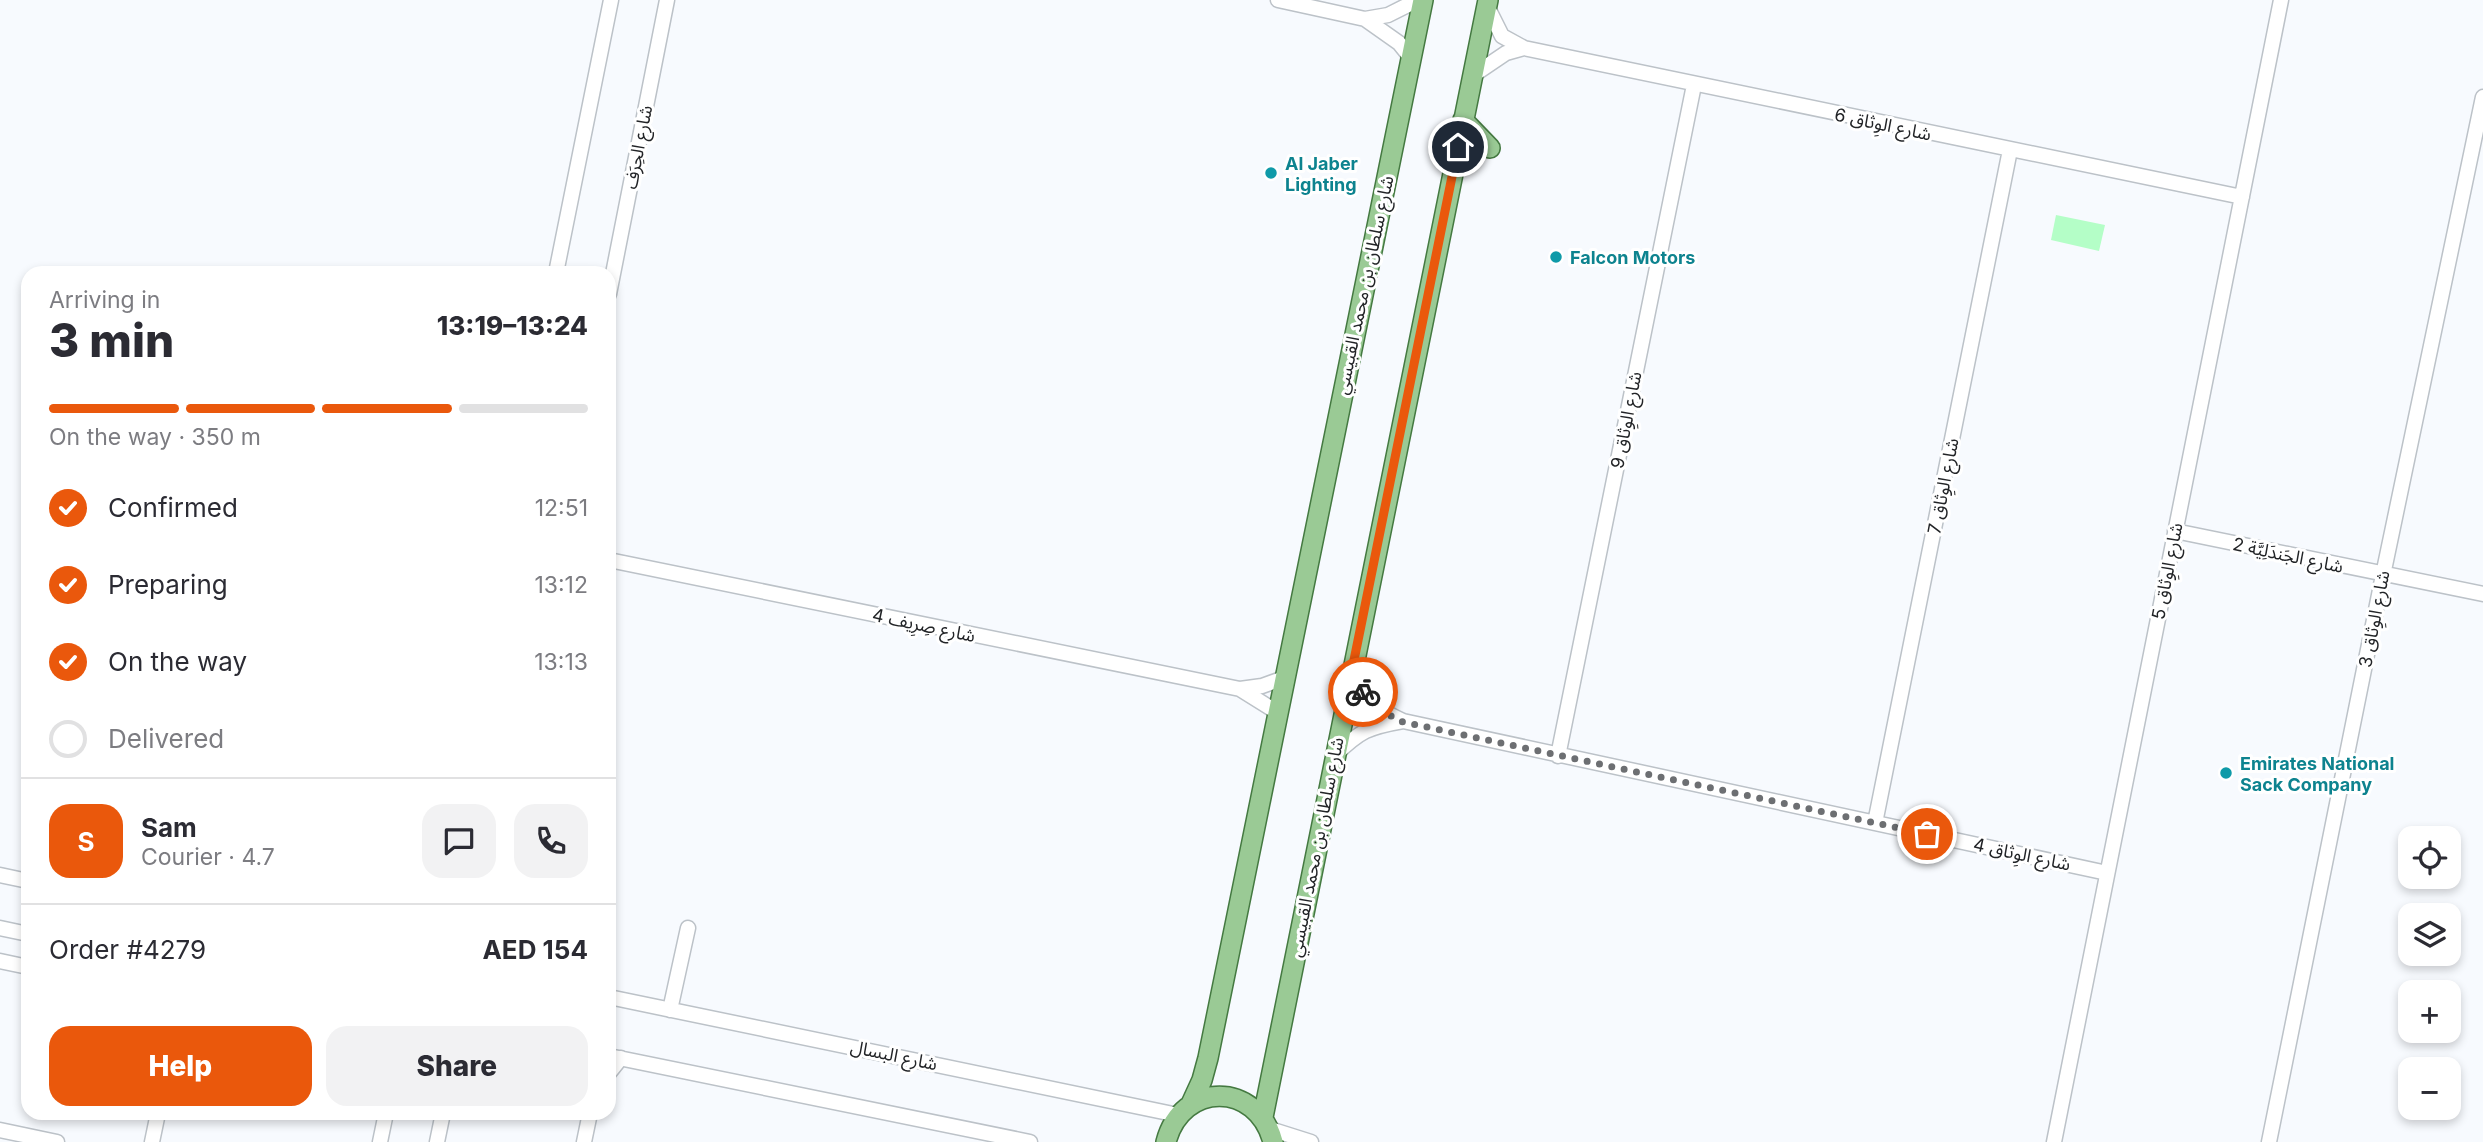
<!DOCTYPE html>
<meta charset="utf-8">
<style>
body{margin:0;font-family:Inter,"Noto Sans Arabic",sans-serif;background:#f2f2f3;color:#2b2b33;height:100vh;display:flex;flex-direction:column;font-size:26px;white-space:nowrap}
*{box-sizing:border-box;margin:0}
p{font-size:23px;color:#7c7c81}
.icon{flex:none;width:38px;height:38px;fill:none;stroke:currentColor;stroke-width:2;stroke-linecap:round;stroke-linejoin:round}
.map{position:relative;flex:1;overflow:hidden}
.side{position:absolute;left:21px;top:266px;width:595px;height:854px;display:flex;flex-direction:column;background:#fff;border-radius:21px;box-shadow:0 4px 10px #0003}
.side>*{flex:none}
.buttons{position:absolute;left:2398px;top:826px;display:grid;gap:14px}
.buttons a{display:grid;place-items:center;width:63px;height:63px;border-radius:14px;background:#fff;box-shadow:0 4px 10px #0003;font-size:35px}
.pin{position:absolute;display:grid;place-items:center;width:60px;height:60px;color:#fff;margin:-30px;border:4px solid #fff;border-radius:50%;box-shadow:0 2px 7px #0007}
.courier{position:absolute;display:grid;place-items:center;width:70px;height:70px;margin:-35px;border:5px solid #ea580c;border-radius:50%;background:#fff;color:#222;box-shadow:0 2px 9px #0007}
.head em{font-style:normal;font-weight:800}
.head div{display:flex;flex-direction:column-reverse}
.head{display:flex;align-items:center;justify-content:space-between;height:119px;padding:0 28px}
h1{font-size:46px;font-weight:800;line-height:52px}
.bar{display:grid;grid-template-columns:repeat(4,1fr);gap:10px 7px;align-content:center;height:84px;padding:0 28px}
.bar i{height:9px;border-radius:5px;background:#e1e1e2}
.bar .selected{background:#ea580c}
.bar p{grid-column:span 4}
.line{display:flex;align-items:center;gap:18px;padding:0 28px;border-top:2px solid #e1e1e2}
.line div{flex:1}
.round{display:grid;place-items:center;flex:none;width:74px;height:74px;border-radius:21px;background:#f2f2f3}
ol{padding:0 28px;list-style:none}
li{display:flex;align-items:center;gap:21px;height:77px}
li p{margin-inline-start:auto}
li .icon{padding:7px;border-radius:50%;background:#ea580c;color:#fff;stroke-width:4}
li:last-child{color:#7c7c81}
li i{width:38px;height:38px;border:4px solid #e1e1e2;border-radius:50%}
.cta{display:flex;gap:14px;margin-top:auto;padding:14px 28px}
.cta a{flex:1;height:80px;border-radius:21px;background:#ea580c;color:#fff;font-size:28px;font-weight:800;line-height:80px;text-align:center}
.cta a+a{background:#f2f2f3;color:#2b2b33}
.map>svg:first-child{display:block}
.green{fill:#b4fec7}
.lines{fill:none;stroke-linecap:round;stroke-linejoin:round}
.minor-casing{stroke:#bcc2c8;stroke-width:17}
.major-casing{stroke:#447941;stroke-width:22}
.minor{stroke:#fff;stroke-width:14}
.major{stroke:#9aca95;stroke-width:19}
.done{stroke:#6d6f72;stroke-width:7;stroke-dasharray:0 12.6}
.route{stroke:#ea580c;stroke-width:9}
.culture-dot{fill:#0f9aa8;stroke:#fff;stroke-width:2.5}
.labels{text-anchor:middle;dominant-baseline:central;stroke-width:6;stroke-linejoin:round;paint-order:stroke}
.street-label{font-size:18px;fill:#222427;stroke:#fff}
.culture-label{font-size:18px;font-weight:bold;fill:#0d838f;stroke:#fff;text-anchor:start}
</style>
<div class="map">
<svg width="2483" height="1142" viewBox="0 0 2483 1142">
<rect width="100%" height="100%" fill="#f7fafe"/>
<path class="green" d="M2056,215L2105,225L2099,251L2051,240Z"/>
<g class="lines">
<g class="minor-casing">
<path id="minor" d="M1278,0L1365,19L1399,43L1411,58
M1487,6L1502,36L1524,48L2242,197
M1365,19L1388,15L1418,0
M1472,76L1506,53L1524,48
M556,273L611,0
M609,294L667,0
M2175,531L2483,594
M609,560L1240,689L1277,712
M1352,671C1369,702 1371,706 1403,721L2107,873
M1240,689L1262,686L1284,678
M1335,755C1360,731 1368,727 1403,721
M1558,756L1694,85
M1875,823L2010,150
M0,875L28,881
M0,928L28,934
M0,961L28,967
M609,997L1178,1115
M670,1010L688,928
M609,1056L1030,1142
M609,1073L621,1058
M1270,1129L1311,1142
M0,1130L57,1142
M152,1142L158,1113
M380,1142L386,1113
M437,1142L443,1113
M584,1142L590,1113
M2054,1142L2281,0
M2269,1142L2383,575L2483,97"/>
</g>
<g class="major-casing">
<path id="major" d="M1463,120L1490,148
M1191,1104L1202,1080L1208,1058L1423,0
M1263,1117L1488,0
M1166,1142C1182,1081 1257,1081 1273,1142"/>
</g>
<use href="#minor" class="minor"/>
<use href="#major" class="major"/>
</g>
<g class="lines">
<path class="done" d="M1363,692L1377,709L1403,722L1927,834"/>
<path class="route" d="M1363,692L1352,670L1458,147"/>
</g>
<g class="culture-dot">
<circle cx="1271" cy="173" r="7"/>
<circle cx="1556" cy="257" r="7"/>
<circle cx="2226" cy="773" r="7"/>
</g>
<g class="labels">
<g class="street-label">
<text transform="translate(1883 124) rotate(12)">شارع الوِثاق 6</text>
<text transform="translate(638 147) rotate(-79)">شارع الحِرَف</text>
<text transform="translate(1364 285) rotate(-78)">شارع سلطان بن محمد القبيسي</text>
<text transform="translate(1626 420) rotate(-79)">شارع الوِثاق 9</text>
<text transform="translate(1943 486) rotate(-79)">شارع الوِثاق 7</text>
<text transform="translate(2288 555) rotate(12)">شارع الجَندَلِيَّة 2</text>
<text transform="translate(2167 571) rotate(-79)">شارع الوِثاق 5</text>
<text transform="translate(2374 619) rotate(-79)">شارع الوِثاق 3</text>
<text transform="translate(924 625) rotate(12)">شارع صِرِيف 4</text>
<text transform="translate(1316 847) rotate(-79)">شارع سلطان بن محمد القبيسي</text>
<text transform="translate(2022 854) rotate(12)">شارع الوِثاق 4</text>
<text transform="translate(894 1055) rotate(12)">شارع البسال</text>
</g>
<g class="culture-label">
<text x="1285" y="163">Al Jaber<tspan x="1285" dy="21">Lighting</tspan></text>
<text x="1570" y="257">Falcon Motors</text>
<text x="2240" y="763">Emirates National<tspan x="2240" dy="21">Sack Company</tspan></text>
</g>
</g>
</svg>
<div class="buttons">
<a><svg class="icon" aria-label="locate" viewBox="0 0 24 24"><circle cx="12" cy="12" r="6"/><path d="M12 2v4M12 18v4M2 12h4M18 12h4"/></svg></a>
<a><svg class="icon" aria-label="layers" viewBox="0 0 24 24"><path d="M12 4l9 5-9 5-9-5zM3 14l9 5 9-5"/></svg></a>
<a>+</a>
<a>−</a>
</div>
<div class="pin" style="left:1927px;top:834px;background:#ea580c"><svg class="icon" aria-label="bag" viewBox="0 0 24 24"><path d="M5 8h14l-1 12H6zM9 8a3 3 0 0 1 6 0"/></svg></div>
<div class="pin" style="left:1458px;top:147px;background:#1f2937"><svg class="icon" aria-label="home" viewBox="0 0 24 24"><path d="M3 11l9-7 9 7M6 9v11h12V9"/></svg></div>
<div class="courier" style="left:1363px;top:692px"><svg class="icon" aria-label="bike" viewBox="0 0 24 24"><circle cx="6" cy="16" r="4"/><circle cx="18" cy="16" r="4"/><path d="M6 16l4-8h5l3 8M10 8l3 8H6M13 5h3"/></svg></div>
<section class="side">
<div class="head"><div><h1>3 min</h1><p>Arriving in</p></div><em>13:19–13:24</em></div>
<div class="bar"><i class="selected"></i><i class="selected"></i><i class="selected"></i><i></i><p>On the way · 350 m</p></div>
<ol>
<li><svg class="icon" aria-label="check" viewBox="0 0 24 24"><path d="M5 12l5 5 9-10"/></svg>Confirmed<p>12:51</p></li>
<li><svg class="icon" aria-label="check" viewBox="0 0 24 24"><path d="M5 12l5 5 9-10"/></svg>Preparing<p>13:12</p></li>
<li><svg class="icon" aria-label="check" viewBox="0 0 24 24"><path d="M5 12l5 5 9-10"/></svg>On the way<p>13:13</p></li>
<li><i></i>Delivered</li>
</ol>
<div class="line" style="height:126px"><b class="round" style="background:#ea580c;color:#fff">S</b><div><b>Sam</b><p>Courier · 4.7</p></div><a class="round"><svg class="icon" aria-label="chat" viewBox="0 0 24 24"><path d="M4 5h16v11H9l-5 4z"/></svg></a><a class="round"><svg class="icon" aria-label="phone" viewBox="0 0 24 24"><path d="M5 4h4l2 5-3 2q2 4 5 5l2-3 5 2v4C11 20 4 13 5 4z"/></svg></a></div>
<div class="line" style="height:91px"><div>Order #4279</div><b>AED 154</b></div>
<div class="cta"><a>Help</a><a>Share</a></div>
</section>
</div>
